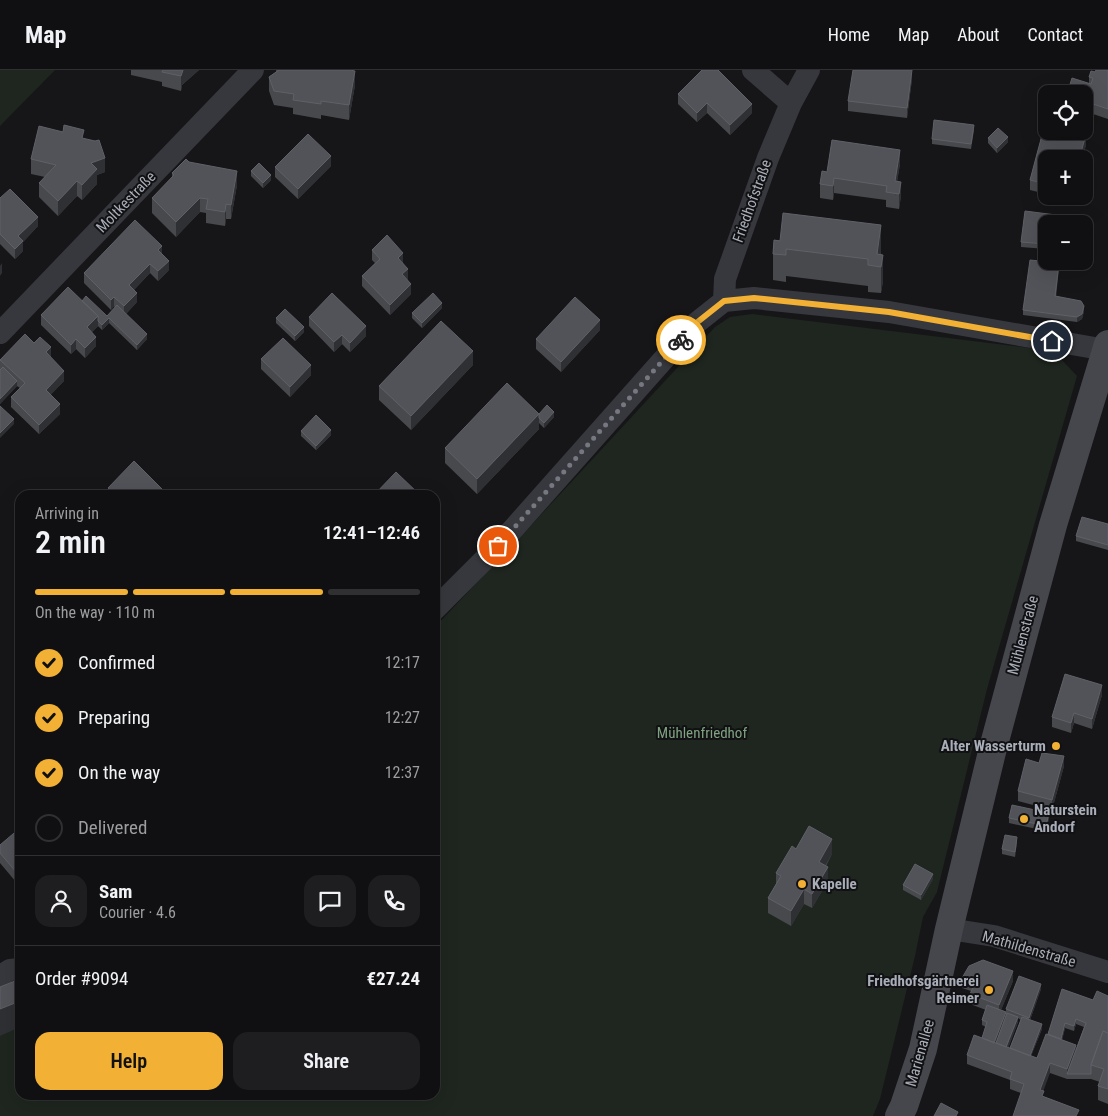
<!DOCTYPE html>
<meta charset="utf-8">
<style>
body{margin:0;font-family:"Roboto Condensed",sans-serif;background:#1e1e20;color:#f1f3f6;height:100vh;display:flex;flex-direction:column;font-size:19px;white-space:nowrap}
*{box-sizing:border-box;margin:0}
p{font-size:16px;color:#9c9d9f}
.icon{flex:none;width:28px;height:28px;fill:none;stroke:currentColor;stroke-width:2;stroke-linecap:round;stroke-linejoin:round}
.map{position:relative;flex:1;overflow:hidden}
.sheet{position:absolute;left:15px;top:420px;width:425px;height:610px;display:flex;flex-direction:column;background:#101012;border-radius:15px;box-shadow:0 5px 20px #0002,0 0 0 1px #303032}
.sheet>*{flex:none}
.controls{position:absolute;left:1038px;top:15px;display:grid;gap:10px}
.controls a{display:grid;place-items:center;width:55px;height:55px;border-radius:10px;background:#101012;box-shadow:0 5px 20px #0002,0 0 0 1px #303032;font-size:25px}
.pin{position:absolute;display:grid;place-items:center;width:42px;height:42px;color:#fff;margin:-21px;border:2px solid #fff;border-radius:50%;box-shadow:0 1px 5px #0007}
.courier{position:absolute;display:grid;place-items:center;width:50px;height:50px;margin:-25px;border:4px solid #f2b134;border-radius:50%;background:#fff;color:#222;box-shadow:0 1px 6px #0007}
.head em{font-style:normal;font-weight:600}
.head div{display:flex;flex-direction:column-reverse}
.head{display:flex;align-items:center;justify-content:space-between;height:85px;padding:0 20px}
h1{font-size:32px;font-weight:600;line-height:38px}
.bar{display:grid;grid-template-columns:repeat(4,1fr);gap:8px 5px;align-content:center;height:60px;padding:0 20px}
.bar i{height:6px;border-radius:4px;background:#303032}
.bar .active{background:#f2b134}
.bar p{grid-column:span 4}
.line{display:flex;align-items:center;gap:12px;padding:0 20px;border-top:1px solid #303032}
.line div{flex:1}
.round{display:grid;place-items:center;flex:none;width:52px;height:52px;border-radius:15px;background:#1e1e20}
ol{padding:0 20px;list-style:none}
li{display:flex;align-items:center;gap:15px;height:55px}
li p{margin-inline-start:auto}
li .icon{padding:5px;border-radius:50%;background:#f2b134;color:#111;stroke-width:4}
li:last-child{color:#9c9d9f}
li i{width:28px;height:28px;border:2px solid #303032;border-radius:50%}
.primary-button{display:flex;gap:10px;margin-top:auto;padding:10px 20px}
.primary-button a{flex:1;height:58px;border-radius:15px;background:#f2b134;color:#111;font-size:20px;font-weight:600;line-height:58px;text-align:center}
.primary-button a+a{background:#1e1e20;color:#f1f3f6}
header{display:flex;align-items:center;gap:30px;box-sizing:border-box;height:70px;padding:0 25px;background:#101012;border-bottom:1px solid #303032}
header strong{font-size:24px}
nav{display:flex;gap:28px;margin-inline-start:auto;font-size:18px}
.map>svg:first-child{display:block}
.green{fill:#1e261f}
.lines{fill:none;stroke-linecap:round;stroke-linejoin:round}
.street{stroke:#37383d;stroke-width:22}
.secondary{stroke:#45474d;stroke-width:28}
.wall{fill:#47494d;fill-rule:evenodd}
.shaded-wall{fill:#2f3033}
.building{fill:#525359;stroke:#5f6168}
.done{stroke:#757880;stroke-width:5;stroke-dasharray:0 9}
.route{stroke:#f2b134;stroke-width:6}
.poi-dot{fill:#f2b134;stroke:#111113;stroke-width:2}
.labels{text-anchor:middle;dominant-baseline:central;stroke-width:4;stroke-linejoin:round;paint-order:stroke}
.street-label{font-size:15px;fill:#a8adb8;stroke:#111113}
.park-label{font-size:15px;fill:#7fa381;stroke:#111113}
.poi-label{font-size:15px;font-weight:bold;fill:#a8adb8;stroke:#111113;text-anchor:end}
</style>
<header>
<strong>Map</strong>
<nav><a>Home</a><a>Map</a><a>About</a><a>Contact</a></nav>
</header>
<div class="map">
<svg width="1108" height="1046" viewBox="0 0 1108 1046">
<rect width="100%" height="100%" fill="#161618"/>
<path class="green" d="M0,0H55L0,56Z
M752,244L1030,278L1061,289L1077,306L987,619L937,822L923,847L915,886L880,1029L873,1046H0V928L20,918V1025H435V557L537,449L715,257L730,247Z"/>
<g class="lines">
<path class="street" d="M753,0L791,33
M724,231L725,209L768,88L791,33L809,0
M0,263L253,0
M435,539L498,476L695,254L724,231L754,228L889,242L1106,280
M949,859L994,866L1108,902
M0,906L10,900L20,899"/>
<path class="secondary" d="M899,1046L904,1036L923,979L949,859L992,682L1053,455L1108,274"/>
</g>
<path class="wall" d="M131,0H199L182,15L181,21L162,16V12L131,5Z
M276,0H350L355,15L349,50L321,45V49L293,44V38L274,35L269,21V7L276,2Z
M1108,0V49L1084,41V24L1089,13V7L1095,2Z
M912,9L907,48L848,41V31Z
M678,24L752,43L730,65L707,43L697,52L678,34Z
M1045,54H1046V61H1071L1086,65V75L1082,89H1046V124L1030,120V110Z
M974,60L971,79L932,74V69Z
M988,68L1008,72L997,83L988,73Z
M84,69L105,102L97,105V114L82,130L77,126L58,146L39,127V113L45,107L31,104V89Z
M189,92L237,115L231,149H226L225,156L206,153V143L200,142L176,167L152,143V128L172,108V103Z
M900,94L897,111L901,126L899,139L886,137V130L834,123L833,130L820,128V114L827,102Z
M331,96L298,129L275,107V97Z
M251,101L271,110L263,118L251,106Z
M0,128L38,156L23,172V181L15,189L0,174Z
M1046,154V179L1021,177V172Z
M774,170L881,182L883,211L881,223L868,222V216L786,206V212L773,210V184Z
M372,180L403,192V193L408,209L407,210L411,224L390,245L362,216V206L375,193L372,190Z
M162,184L169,200L158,211L150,203L134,220L137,232L126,244L147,269L137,280L109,253L102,260L98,256L92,262L96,276L85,288L76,279L71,284L41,255V245L82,231L107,246L115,238L114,236L111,240L84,213V203Z
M1059,198L1056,227L1084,241L1082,249L1077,252L1023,245V240Z
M442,238L422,258L412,248V243Z
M309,247L366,266L350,282L342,274L334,282L309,256Z
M276,248L304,262L295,271L276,253Z
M600,260L561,302L536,279V269Z
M34,273L51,287L64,311L50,325L60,344L39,364L11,337V327L20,318L17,316L0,334V290Z
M261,289L311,305L290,327L261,299Z
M473,295L411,360L379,330V316Z
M539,344L554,347L544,358L539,353V359L477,424L445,393V378Z
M301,361L331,365L316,380L301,366Z
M108,418L166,423L173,425H110L108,423Z
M1108,454V480L1076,471V466Z
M20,511V521L18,519V514Z
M1102,625L1092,659L1074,653L1071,663L1052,657V647Z
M1039,693L1064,696L1052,740L1018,731V721Z
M1009,748H1049L1046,761L1009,753Z
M20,758L16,812L0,793V775Z
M1017,772L1015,787L1002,784V779Z
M796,779L832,784L826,796L828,811L812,838L804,834L791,856L768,843V828L776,814V803Z
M933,809L921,830L903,820V815Z
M962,908L1013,911L1001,940L1006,942V939L1041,919L1030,950L1042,959L1031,986L1037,988L1048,964L1093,930L1108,926V1034L1098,1030V1016L1100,1012L1091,1009H1067L1050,1003L1021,1023L1010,1019V1010L967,994V985L982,968L986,957L982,955V950L986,940L970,934V924L971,921L962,918ZM1018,948L1021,950L1010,978H1008L1018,952ZM1076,954L1084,957L1076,979L1062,970L1065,958L1074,961Z"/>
<path class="shaded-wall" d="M183,0H199L182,15L181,21V6Z
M912,0V9L907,48V38Z
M355,1V15L349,50V35Z
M707,33V43L697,52V43Z
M752,34V43L730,65V55Z
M1086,65V75L1082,89H1079Z
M1008,67V72L997,83V78Z
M900,80V94L895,126V111Z
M331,86V96L298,129V119Z
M105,88V102L97,105V114L82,130V115L91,93Z
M237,101V115L231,149V135Z
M271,105V110L263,118V113Z
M834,108V123L833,130V116Z
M77,111V126L58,146V131Z
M901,112V126L899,139V124Z
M200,128V142L176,167V152Z
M226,134V149L225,156V142Z
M38,147V156L23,172V181L15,189V179L18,166Z
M881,155V182L879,197L877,184Z
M162,176V186L158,180Z
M403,183V192L398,198V188Z
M883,185V211L881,223V197Z
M169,191V200L158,211V201Z
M2,193V203L0,206V196Z
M150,194V203L129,225V215Z
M408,199V209L402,214V204Z
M411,214V224L390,245V235Z
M137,223V232L124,246V236Z
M114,227V236L111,240V230Z
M442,233V238L422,258V253Z
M1084,236V241L1082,249L1077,252V247Z
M98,246V256L87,267V257Z
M109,248V253L102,260V255Z
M600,250V260L561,302V292Z
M366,256V266L350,282V273Z
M304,257V262L295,271V266Z
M147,264V269L137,280V275Z
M342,265V274L334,282V272Z
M96,267V276L85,288V278Z
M76,269V279L71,284V275Z
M51,277V287L46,292V282Z
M473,281V295L411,360V346Z
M311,295V305L290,327V317Z
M64,301V311L46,330V320Z
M17,311V316L0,334V329Z
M60,334V344L39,364V355Z
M554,342V347L544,358V353Z
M539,344V359L477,424V409Z
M14,349V354L0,368V363Z
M331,360V365L316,380V376Z
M436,440V454L435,455V441Z
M1102,615V625L1092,659V649Z
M1074,643V653L1071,663V653Z
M1064,686V696L1052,740V730Z
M1049,743V748L1046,761V756Z
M1017,767V772L1015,787V782Z
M832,769V784L819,806V792Z
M828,797V811L812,838V824Z
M20,799V809L16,812V802Z
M933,804V809L921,830V825Z
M804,819V834L791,856V841Z
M1013,901V911L999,945V935Z
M1041,914V919L1029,953V948Z
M20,931V957L0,966V939Z
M1006,942V947L993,982V977Z
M1018,947V952L1006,984V979Z
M1076,949V954L1074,961V956Z
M1065,953V958L1060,978V973Z
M1042,954V959L1029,991V986Z
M1076,975V984L1067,1004V999Z
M1050,993V1003L1040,1030V1020Z"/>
<path class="building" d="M163,0H183L181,6L162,2Z
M279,0H350L355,1L349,35L321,31V34L293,30L294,24L274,21L269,7Z
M702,0H718L752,34L730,55L707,33L697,43L678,24Z
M853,0H912L907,38L848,31Z
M1096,0H1108V39L1084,31V24H1067L1072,8L1091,14L1093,8L1089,7L1091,1L1095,2Z
M934,50L974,55L971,74L932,69Z
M1045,54H1046V61H1071L1086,65L1079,89H1046V114L1030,110Z
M64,55L84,60L82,68L95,71L99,70L105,88L91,93L97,99L82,115L77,111L58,131L39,113L56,95L31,89L39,56L63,62Z
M998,58L1008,67L997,78L988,68Z
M308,64L331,86L298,119L275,97Z
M832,70L900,80L895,111L901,112L899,124L886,122L887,116L834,108L833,116L820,114L822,101L827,102Z
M186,89L189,92L237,101L231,135L226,134L225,142L206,139L208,129L200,128L176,152L152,128L174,105L172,103Z
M259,93L271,105L263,113L251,101Z
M10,119L38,147L18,166L23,171L15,179L0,164V128Z
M1025,141L1064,146L1063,154H1046V174L1021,172Z
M783,143L881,155L877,184L883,185L881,197L868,195V189L786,179V185L773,184L774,170L780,171Z
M135,150L162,176L158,180L169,191L158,201L150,194L129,215L137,223L124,236L114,227L111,230L84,203Z
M387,165L403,183L398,188L408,199L402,204L411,214L390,235L362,206L380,189L372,180Z
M1030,190L1059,193L1055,226L1081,231L1084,236L1082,244L1077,247L1023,240Z
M68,217L98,246L87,257L96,267L85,278L76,269L71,275L41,245Z
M332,223L366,256L350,273L342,265L334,272L309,247Z
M433,223L442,233L422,253L412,243Z
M86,226L107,246L117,235L147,264L137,275L109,248L102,255L98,251V246L82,231Z
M575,227L600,250L561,292L536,269Z
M285,239L304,257L295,266L276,248Z
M441,251L473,281L411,346L379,316Z
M25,264L34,273L40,267L51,277L46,282L64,301L46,320L60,334L39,355L11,327L25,313L0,290Z
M283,268L311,295L290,317L261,289Z
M3,297L17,311L0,329V300Z
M507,313L539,344L477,409L445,378Z
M547,335L554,342L544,353L539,348V344Z
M0,336L14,349L0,363Z
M316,345L331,360L316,376L301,361Z
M134,391L166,423L168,420L173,425H115L108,418Z
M396,402L420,425H374Z
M1082,447L1108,454V475L1076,466Z
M1065,604L1102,615L1092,649L1074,643L1071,653L1052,647Z
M1042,683L1064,686L1052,730L1018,721L1026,689L1039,693Z
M1012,735L1049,743L1046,756L1009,748Z
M809,756L832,769L819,792L828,797L812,824L804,819L791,841L768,828L781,806L776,803L792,776L796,779Z
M20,758V799L16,802L0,783V775Z
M1005,765L1017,767L1015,782L1002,779Z
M915,794L933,804L921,825L903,815Z
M983,890L1013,901L999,935L970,924L975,913L962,908L969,896Z
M1019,906L1041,914L1029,948L1006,939Z
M20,909V931L0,939V917Z
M1062,919L1093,930L1097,921L1108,926V963L1103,961L1091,995V1004H1067L1086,953L1076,949L1074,956L1065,953L1061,969L1048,964Z
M987,935L1006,942L994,973L982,968L987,952L982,950Z
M1007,943L1018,947L1006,977L996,973Z
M1022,947L1042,954L1030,986L1010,978Z
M1103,961L1108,963V1019L1098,1016L1104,999L1091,995Z
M1046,964L1076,975L1067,999L1050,993L1040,1020L1044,1021L1042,1026L1079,1040L1076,1046H1013L1024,1014L1010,1009L1012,1002L967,985L974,965L1037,988Z
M941,1033L958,1042L956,1046H934Z"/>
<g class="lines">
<path class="done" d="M498,476L681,270"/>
<path class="route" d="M681,270L695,254L724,231L754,228L889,242L1052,271"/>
</g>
<g class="poi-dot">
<circle cx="1056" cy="676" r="5"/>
<circle cx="1024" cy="749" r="5"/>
<circle cx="802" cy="814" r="5"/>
<circle cx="989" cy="920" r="5"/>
</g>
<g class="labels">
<g class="street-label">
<text transform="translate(752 131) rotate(-70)">Friedhofstraße</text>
<text transform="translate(126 132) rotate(-46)">Moltkestraße</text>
<text transform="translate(1023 565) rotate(-75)">Mühlenstraße</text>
<text transform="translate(1029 879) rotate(16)">Mathildenstraße</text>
<text transform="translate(920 983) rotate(-74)">Marienallee</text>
</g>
<g class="park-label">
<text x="702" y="663">Mühlenfriedhof</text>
</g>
<g class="poi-label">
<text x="1046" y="676">Alter Wasserturm</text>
<text x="1034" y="740" text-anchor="start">Naturstein<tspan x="1034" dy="17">Andorf</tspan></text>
<text x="812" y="814" text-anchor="start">Kapelle</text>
<text x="979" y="911">Friedhofsgärtnerei<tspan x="979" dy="17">Reimer</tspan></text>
</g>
</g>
</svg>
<div class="controls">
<a><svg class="icon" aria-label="locate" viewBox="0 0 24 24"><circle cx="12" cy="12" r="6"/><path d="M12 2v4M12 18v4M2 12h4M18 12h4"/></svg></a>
<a>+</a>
<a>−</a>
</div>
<div class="pin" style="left:498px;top:476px;background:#ea580c"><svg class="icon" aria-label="bag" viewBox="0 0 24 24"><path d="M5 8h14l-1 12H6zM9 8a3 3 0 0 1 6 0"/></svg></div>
<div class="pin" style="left:1052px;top:271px;background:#1f2937"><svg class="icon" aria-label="home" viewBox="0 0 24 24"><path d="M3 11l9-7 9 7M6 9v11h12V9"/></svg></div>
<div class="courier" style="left:681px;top:270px"><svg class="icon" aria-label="bike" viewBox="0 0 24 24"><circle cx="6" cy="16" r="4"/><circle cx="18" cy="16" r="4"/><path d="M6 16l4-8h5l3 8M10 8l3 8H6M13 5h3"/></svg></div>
<section class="sheet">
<div class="head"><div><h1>2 min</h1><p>Arriving in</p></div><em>12:41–12:46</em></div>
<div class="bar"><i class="active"></i><i class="active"></i><i class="active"></i><i></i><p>On the way · 110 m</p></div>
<ol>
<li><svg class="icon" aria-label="check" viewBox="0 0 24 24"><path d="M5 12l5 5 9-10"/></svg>Confirmed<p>12:17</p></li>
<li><svg class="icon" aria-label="check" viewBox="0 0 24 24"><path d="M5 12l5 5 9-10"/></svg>Preparing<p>12:27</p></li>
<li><svg class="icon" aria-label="check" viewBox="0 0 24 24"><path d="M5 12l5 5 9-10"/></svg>On the way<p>12:37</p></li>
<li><i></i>Delivered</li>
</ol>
<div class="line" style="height:90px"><a class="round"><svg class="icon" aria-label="person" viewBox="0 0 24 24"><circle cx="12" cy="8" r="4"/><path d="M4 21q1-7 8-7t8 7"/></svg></a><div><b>Sam</b><p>Courier · 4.6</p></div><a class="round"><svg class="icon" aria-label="chat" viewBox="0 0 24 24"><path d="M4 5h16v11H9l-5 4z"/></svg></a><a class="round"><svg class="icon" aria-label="phone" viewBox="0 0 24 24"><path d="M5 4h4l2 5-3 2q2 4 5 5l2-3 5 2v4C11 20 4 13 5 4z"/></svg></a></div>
<div class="line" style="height:65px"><div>Order #9094</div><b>€27.24</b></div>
<div class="primary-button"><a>Help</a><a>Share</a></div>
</section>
</div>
